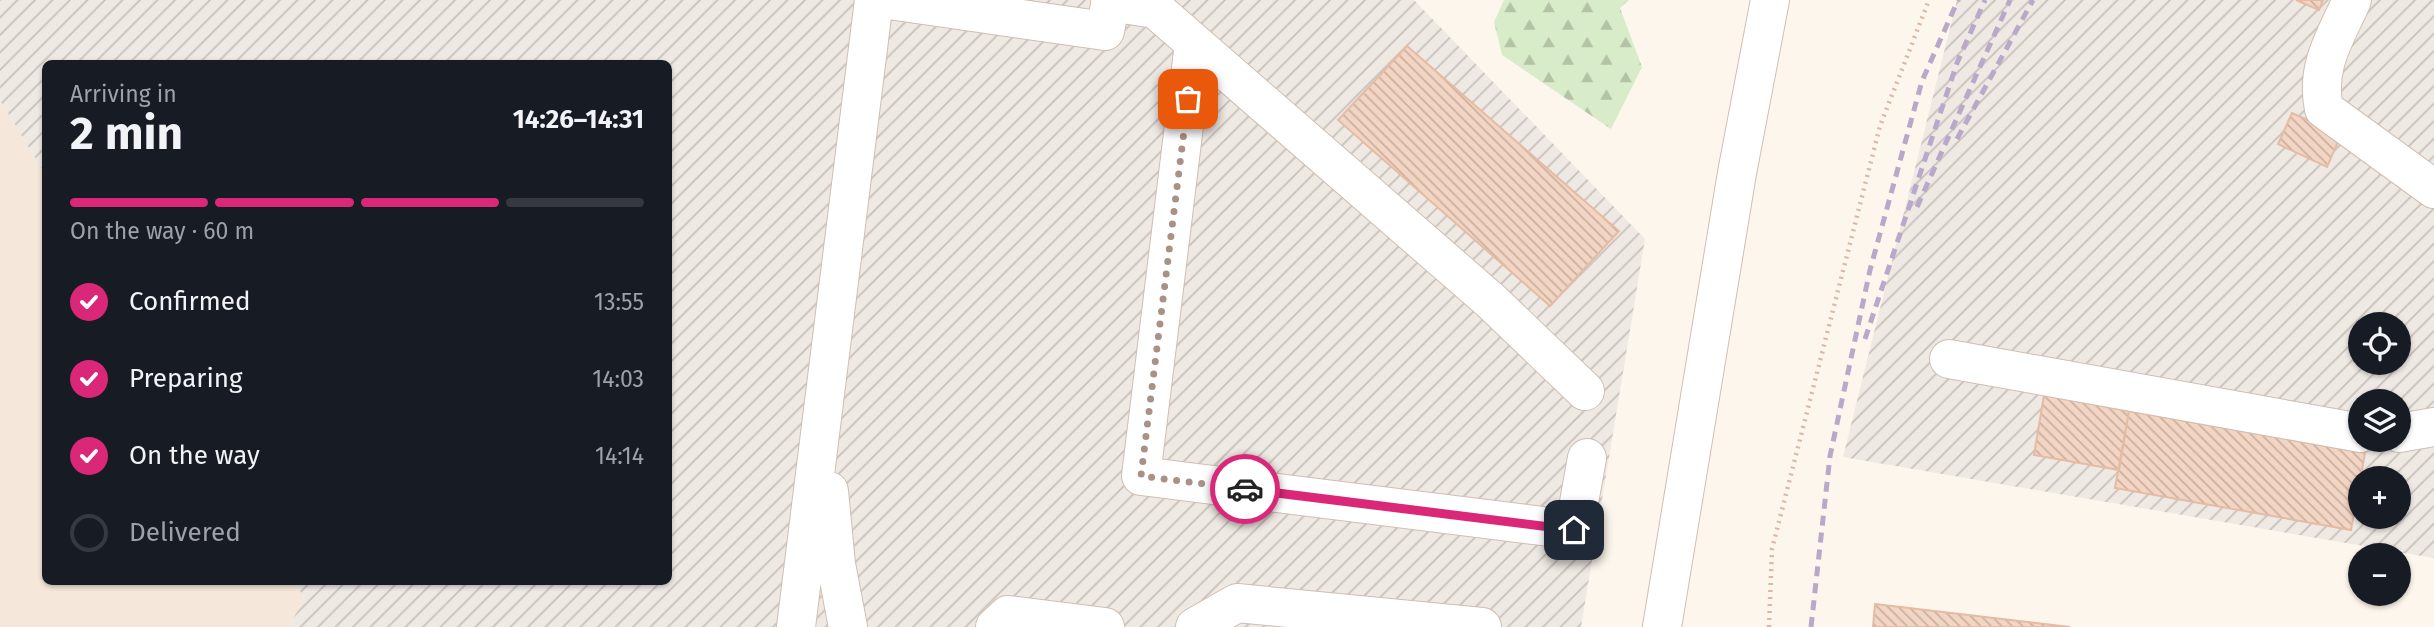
<!DOCTYPE html>
<meta charset="utf-8">
<style>
body{margin:0;font-family:"Fira Sans",sans-serif;background:#20242c;color:#f1f3f6;height:100vh;display:flex;flex-direction:column;font-size:26px;white-space:nowrap}
*{box-sizing:border-box;margin:0}
p{font-size:23px;color:#9ea1a6}
.icon{flex:none;width:38px;height:38px;fill:none;stroke:currentColor;stroke-width:2;stroke-linecap:round;stroke-linejoin:round}
.map{position:relative;flex:1;overflow:hidden}
.side{position:absolute;left:42px;top:60px;width:630px;height:525px;display:flex;flex-direction:column;background:#171b24;border-radius:10px;box-shadow:0 2px 5px #0004}
.side>*{flex:none}
.tools{position:absolute;left:2348px;top:312px;display:grid;gap:14px}
.tools a{display:grid;place-items:center;width:63px;height:63px;border-radius:50%;background:#171b24;box-shadow:0 2px 5px #0004;font-size:35px}
.pin{position:absolute;display:grid;place-items:center;width:60px;height:60px;color:#fff;margin:-30px;border-radius:14px;box-shadow:0 4px 10px #0006}
.courier{position:absolute;display:grid;place-items:center;width:70px;height:70px;margin:-35px;border:5px solid #db2777;border-radius:50%;background:#fff;color:#222;box-shadow:0 2px 9px #0007}
.head em{font-style:normal;font-weight:700}
.head div{display:flex;flex-direction:column-reverse}
.head{display:flex;align-items:center;justify-content:space-between;height:119px;padding:0 28px}
h1{font-size:46px;font-weight:700;line-height:52px}
.bar{display:grid;grid-template-columns:repeat(4,1fr);gap:10px 7px;align-content:center;height:84px;padding:0 28px}
.bar i{height:9px;border-radius:5px;background:#363941}
.bar .selected{background:#db2777}
.bar p{grid-column:span 4}
ol{padding:0 28px;list-style:none}
li{display:flex;align-items:center;gap:21px;height:77px}
li p{margin-inline-start:auto}
li .icon{padding:7px;border-radius:50%;background:#db2777;color:#fff;stroke-width:4}
li:last-child{color:#9ea1a6}
li i{width:38px;height:38px;border:4px solid #363941;border-radius:50%}
.map>svg:first-child{display:block}
.residential{fill:#f5e8da}
.industrial{fill:url(#industrial-furrows);fill-rule:evenodd}
.forest{fill:url(#forest-firs)}
.building{fill:url(#building-back-hatch);stroke:#e6bba3;stroke-width:2}
.lines{fill:none;stroke-linecap:round;stroke-linejoin:round}
.minor-casing{stroke:#d1beb0;stroke-width:40}
.path{stroke:#d9b8a5;stroke-width:4.5;stroke-dasharray:2 5;stroke-linecap:butt}
.minor{stroke:#fff;stroke-width:38}
.rail{stroke:#b9a8c9;stroke-width:5;stroke-dasharray:10 7;stroke-linecap:butt}
.done{stroke:#a89285;stroke-width:7;stroke-dasharray:0 12.6}
.route{stroke:#db2777;stroke-width:9}
</style>
<div class="map">
<svg width="2434" height="627" viewBox="0 0 2434 627">
<defs>
<pattern id="industrial-furrows" width="10" height="10" patternUnits="userSpaceOnUse" patternTransform="scale(1.75)"><rect width="10" height="10" fill="#efe9e4"/><path d="M-1 1l2-2M0 10L10 0M9 11l2-2" fill="none" stroke="#c7c0bb"/></pattern>
<pattern id="forest-firs" width="22" height="20" patternUnits="userSpaceOnUse" patternTransform="scale(1.75)"><rect width="22" height="20" fill="#d8ecc9"/><path d="M5 1l3.5 6h-7zM16 11l3.5 6h-7z" fill="#b4c2a5"/></pattern>
<pattern id="building-back-hatch" width="6" height="6" patternUnits="userSpaceOnUse" patternTransform="scale(1.75)"><rect width="6" height="6" fill="#f3d5c3"/><path d="M-1 5l2 2M0 0l6 6M5-1l2 2" fill="none" stroke="#cab0a1"/></pattern>
</defs>
<rect width="100%" height="100%" fill="#fdf6ec"/>
<path class="residential" d="M0,100L45,174L46,581H294L304,598L289,627H0Z"/>
<path class="industrial" d="M0,0H1414L1645,239L1581,627H289L304,598L294,581H668V63H46L45,174L0,100Z
M1957,0H2434V558L1843,457ZM2361,324H2399V362H2361ZM2361,401H2399V439H2361ZM2361,478H2399V516H2361Z"/>
<path class="forest" d="M1504,0H1629L1620,8L1642,67L1611,129L1502,55L1494,22Z"/>
<path class="building" d="M2296,0H2323L2319,10Z
M1407,46L1619,231L1550,306L1338,120Z
M2292,113L2341,135L2327,167L2278,144Z
M2044,395L2129,411L2119,470L2034,455Z
M2129,411L2365,453L2351,530L2115,488Z
M1875,604L2070,627H1873Z"/>
<g class="lines">
<g class="minor-casing">
<path id="minor" d="M889,0L1105,31L1111,0
M2352,0C2335,38 2315,67 2324,109L2434,189
M1110,2L1155,9L1491,301L1585,391
M1194,44L1141,476L1574,530L1587,458
M1949,359L2361,433
M2399,433L2434,427
M829,491L836,564L848,627
M796,627L874,0
M995,627L1008,615L1105,627
M1195,627L1237,603L1482,627
M1662,627L1737,173L1770,0"/>
</g>
<path class="path" d="M1769,627L1772,549L1880,126L1929,0"/>
<use href="#minor" class="minor"/>
<path class="rail" d="M1957,139L2033,0
M1917,207L2010,0
M1865,339L1957,63L1985,0
M1811,627L1830,456L1870,270L1922,81L1958,0"/>
</g>
<g class="lines">
<path class="done" d="M1188,99L1141,476L1245,489"/>
<path class="route" d="M1245,489L1574,530"/>
</g>
</svg>
<div class="tools">
<a><svg class="icon" aria-label="locate" viewBox="0 0 24 24"><circle cx="12" cy="12" r="6"/><path d="M12 2v4M12 18v4M2 12h4M18 12h4"/></svg></a>
<a><svg class="icon" aria-label="layers" viewBox="0 0 24 24"><path d="M12 4l9 5-9 5-9-5zM3 14l9 5 9-5"/></svg></a>
<a>+</a>
<a>−</a>
</div>
<div class="pin" style="left:1188px;top:99px;background:#ea580c"><svg class="icon" aria-label="bag" viewBox="0 0 24 24"><path d="M5 8h14l-1 12H6zM9 8a3 3 0 0 1 6 0"/></svg></div>
<div class="pin" style="left:1574px;top:530px;background:#1f2937"><svg class="icon" aria-label="home" viewBox="0 0 24 24"><path d="M3 11l9-7 9 7M6 9v11h12V9"/></svg></div>
<div class="courier" style="left:1245px;top:489px"><svg class="icon" aria-label="car" viewBox="0 0 24 24"><path d="M5 17H2v-5l4-1 3-4h7l3 4 3 1v5h-3M9 17h6M6 11h13"/><circle cx="7" cy="17" r="2"/><circle cx="17" cy="17" r="2"/></svg></div>
<section class="side">
<div class="head"><div><h1>2 min</h1><p>Arriving in</p></div><em>14:26–14:31</em></div>
<div class="bar"><i class="selected"></i><i class="selected"></i><i class="selected"></i><i></i><p>On the way · 60 m</p></div>
<ol>
<li><svg class="icon" aria-label="check" viewBox="0 0 24 24"><path d="M5 12l5 5 9-10"/></svg>Confirmed<p>13:55</p></li>
<li><svg class="icon" aria-label="check" viewBox="0 0 24 24"><path d="M5 12l5 5 9-10"/></svg>Preparing<p>14:03</p></li>
<li><svg class="icon" aria-label="check" viewBox="0 0 24 24"><path d="M5 12l5 5 9-10"/></svg>On the way<p>14:14</p></li>
<li><i></i>Delivered</li>
</ol>
</section>
</div>
